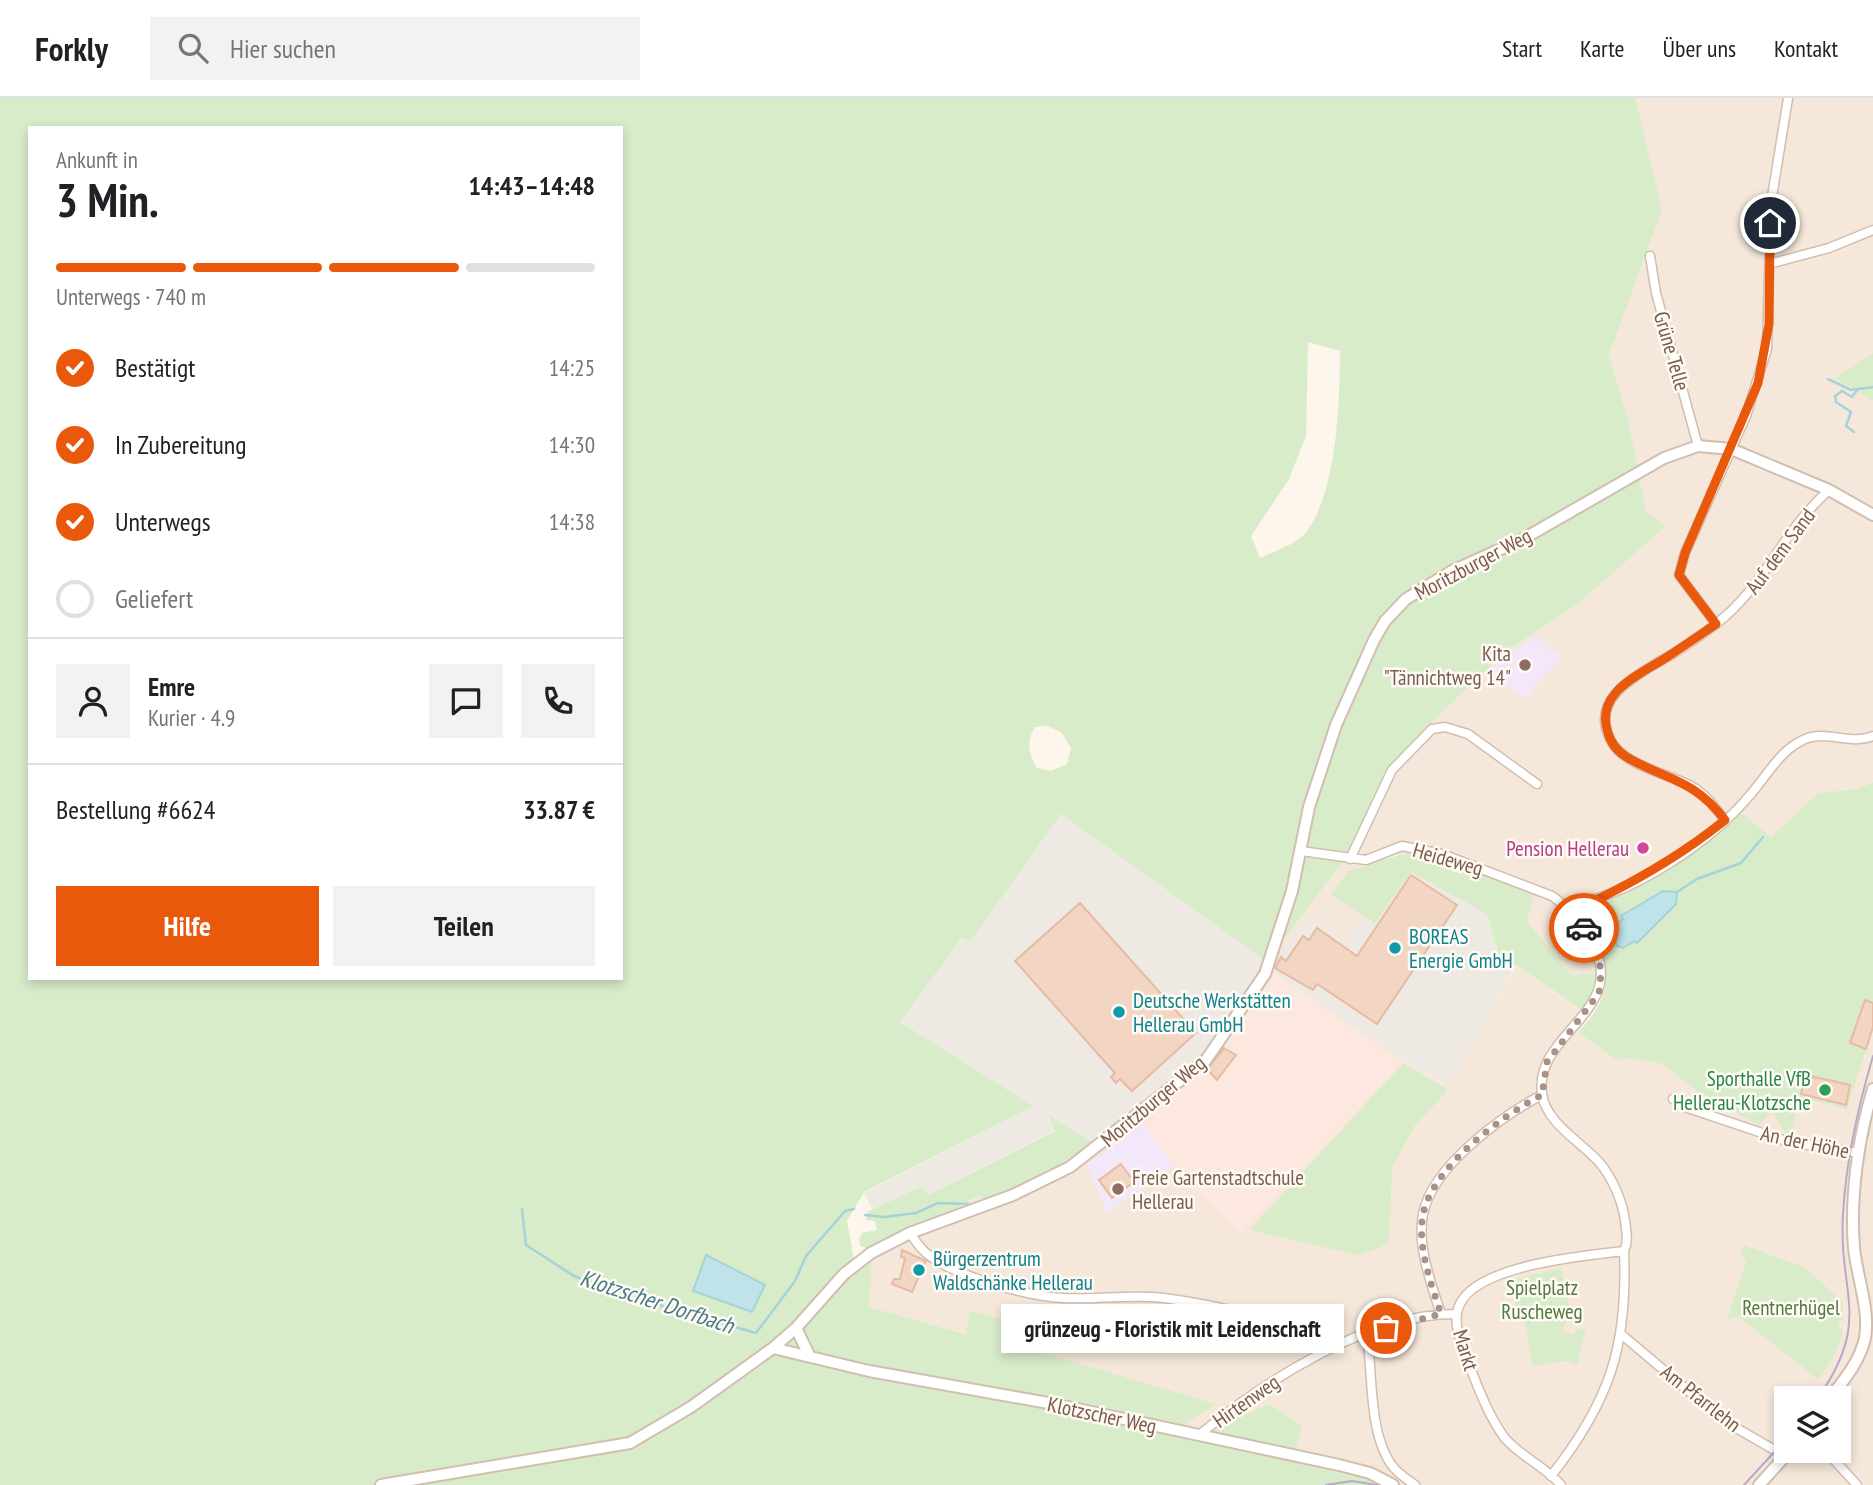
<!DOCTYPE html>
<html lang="de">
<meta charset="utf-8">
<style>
body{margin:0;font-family:"PT Sans Narrow",sans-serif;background:#f2f2f2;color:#202124;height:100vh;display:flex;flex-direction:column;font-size:26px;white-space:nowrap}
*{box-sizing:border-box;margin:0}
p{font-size:23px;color:#757577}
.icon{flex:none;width:38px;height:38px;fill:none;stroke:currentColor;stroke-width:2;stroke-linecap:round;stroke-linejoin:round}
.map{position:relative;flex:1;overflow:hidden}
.side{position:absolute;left:28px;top:28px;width:595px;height:854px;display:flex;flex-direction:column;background:#fff;border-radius:0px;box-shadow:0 4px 10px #0003}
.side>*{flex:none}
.controls{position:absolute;left:1774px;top:1288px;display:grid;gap:14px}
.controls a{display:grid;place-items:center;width:77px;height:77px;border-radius:0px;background:#fff;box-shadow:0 4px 10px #0003;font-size:35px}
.pin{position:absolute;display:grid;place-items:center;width:60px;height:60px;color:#fff;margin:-30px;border:4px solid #fff;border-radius:50%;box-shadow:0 2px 7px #0007}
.courier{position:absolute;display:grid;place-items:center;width:70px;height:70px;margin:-35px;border:5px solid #ea580c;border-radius:50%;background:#fff;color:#222;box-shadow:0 2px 9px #0007}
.bubble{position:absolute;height:49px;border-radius:0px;background:#fff;box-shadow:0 4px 10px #0003;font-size:23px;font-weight:700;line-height:49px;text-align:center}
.headline em{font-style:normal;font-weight:700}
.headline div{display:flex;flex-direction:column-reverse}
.headline{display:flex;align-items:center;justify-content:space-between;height:119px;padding:0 28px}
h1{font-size:46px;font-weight:700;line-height:52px}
.bar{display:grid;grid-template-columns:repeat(4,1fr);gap:10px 7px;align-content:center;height:84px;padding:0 28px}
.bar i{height:9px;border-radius:5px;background:#e0e0e0}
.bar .active{background:#ea580c}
.bar p{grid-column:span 4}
.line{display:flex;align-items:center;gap:18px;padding:0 28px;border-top:2px solid #e0e0e0}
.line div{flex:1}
.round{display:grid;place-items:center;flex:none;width:74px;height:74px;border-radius:0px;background:#f2f2f2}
ol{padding:0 28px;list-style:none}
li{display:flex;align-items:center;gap:21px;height:77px}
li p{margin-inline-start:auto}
li .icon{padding:7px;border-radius:50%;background:#ea580c;color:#fff;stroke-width:4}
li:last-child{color:#757577}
li i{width:38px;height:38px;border:4px solid #e0e0e0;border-radius:50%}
.primary-button{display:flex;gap:14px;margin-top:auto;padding:14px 28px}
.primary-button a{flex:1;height:80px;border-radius:0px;background:#ea580c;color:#fff;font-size:28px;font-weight:700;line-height:80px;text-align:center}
.primary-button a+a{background:#f2f2f2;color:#202124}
header{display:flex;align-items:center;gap:42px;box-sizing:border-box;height:98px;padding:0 35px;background:#fff;border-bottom:2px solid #e0e0e0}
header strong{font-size:33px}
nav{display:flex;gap:38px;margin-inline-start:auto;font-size:24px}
.search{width:490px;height:63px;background:#f2f2f2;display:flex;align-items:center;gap:18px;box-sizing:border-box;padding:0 24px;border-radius:0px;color:#757577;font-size:26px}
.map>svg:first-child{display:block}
.residential{fill:#f5e8da;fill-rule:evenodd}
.commercial{fill:#fde8e0}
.industrial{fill:#efe9e4}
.education{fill:#f3e8fa}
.green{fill:#d8ecc9;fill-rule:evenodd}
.water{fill:#bfe3e8;stroke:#a5d3da;stroke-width:2}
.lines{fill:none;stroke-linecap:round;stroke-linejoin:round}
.stream{stroke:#a5d3da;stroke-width:2.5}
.building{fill:#f3d5c3;stroke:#e6bba3;stroke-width:2}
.minor-casing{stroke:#d1beb0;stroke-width:11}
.tertiary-casing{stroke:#d1beb0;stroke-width:14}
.minor{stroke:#fff;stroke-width:8}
.tertiary{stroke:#fff;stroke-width:10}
.tram{stroke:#b9a8c9;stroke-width:2}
.done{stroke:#a89285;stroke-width:7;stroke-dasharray:0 12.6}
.route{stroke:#ea580c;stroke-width:9}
.education-dot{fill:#8d6e63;stroke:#fffaf3;stroke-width:2.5}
.hotel-dot{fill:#d1479c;stroke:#fffaf3;stroke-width:2.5}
.culture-dot{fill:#0f9aa8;stroke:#fffaf3;stroke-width:2.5}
.leisure-dot{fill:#2e9e5b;stroke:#fffaf3;stroke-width:2.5}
.labels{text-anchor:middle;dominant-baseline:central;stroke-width:5;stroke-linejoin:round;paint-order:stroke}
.street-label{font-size:21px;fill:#7a5c4d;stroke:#fffaf3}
.education-label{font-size:21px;fill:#785e54;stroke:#fffaf3;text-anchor:end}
.hotel-label{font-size:21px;fill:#b23c85;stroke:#fffaf3;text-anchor:end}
.culture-label{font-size:21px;fill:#0d838f;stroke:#fffaf3;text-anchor:start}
.leisure-label{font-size:21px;fill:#27864d;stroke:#fffaf3;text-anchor:end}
.park-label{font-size:21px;fill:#537a41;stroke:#fffaf3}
.water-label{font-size:23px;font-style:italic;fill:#437c86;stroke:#fffaf3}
</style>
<header>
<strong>Forkly</strong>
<div class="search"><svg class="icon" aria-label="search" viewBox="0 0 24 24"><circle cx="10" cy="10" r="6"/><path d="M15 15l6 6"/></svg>Hier suchen</div>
<nav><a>Start</a><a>Karte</a><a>Über uns</a><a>Kontakt</a></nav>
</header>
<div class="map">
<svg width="1873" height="1387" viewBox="0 0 1873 1387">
<rect width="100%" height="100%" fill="#fdf6ec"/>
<path class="residential" d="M1636,0H1873V255L1836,280L1873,303V684L1858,691L1818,695L1771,739L1742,715L1687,762L1631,794L1596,809L1590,831L1604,854L1608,882L1604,896L1579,934L1626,960L1663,966L1873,882V1387H1372V1383L1257,1355L1179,1330L1215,1306L1046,1256L1052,1234L971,1213L966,1236L868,1209L872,1165L859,1168L869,1151L969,1109L967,1102L982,1097L984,1104L1259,876L1274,875L1384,950L1444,987L1460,968L1516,868L1498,855L1487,816L1375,825L1346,844L1273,868L1267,864L1348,757L1390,671L1439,617L1507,553L1578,506L1666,428L1646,413L1628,321L1609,257L1662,112ZM1395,756L1533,795L1527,823L1571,877L1596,875L1582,913L1498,855L1488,816L1411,774L1348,773L1371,768ZM1403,965L1447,992L1415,1028L1392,1070ZM1787,1300H1839V1353H1787Z"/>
<path class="commercial" d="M1274,875L1403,965L1241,1135L1173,1068L1144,1026L1216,961Z"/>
<path class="industrial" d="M1061,716L1273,868L1308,820L1346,844L1364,818L1375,825L1411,774L1487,816L1498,855L1516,867L1460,968L1445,987L1384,950L1274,875L1260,876L1203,958L1096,1047L1048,1019L1055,1032L928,1097L923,1088L873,1113L864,1095L1033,1008L899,924L962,838L970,843Z"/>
<path class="education" d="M1537,539L1561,560L1524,601L1489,574L1510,555Z
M1144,1026L1173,1068L1107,1115L1087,1067Z"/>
<path class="green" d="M0,0H1636L1662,112L1609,257L1628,321L1646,413L1666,428L1578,506L1507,553L1439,617L1390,671L1348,757L1267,864L1061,716L970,844L962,839L900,924L1033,1008L864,1094L847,1123L854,1162L859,1168L872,1164L869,1209L965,1236L971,1213L1052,1234L1047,1256L1216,1306L1179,1330L1257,1355L1373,1383L1372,1387H0ZM30,30H621V880H30ZM1308,244L1340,253C1340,303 1337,392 1307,433C1298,446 1274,453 1260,460L1251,438L1289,381L1306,338ZM1048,628L1062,635L1071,650L1067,666L1051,673L1037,670C1028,654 1026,644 1035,629Z
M1873,255V303L1835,280Z
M1873,684V930L1847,1011L1800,999L1790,1042L1772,1013L1759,1027L1697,993L1663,966L1626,960L1616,962L1579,934C1611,897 1616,874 1590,831L1595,809C1651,785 1699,757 1742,715L1771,739L1818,695L1857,691ZM1663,793L1676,806L1638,845L1611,830Z
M1418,754L1534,795L1527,823L1571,877L1596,875L1595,893L1583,913L1498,855L1487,816L1411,774L1375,825L1331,797L1348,773C1372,767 1393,756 1418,754Z
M1403,965L1448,992L1415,1028L1392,1070L1389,1146L1358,1157L1250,1132Z
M1048,1017L1096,1047C1063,1072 1023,1090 984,1104L981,1097L968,1102L969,1110L909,1132L869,1151L860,1148L859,1141L862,1135L877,1132L875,1123L866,1122L867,1114L923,1088L928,1097L1055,1033Z
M1743,1147L1806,1170L1843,1205V1223H1838V1230L1843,1231C1841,1250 1829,1266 1819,1282L1739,1219L1727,1221L1747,1162L1741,1156Z
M1561,1170L1569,1207L1563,1233L1573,1237L1579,1230L1586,1232L1577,1267L1567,1263L1532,1268L1525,1222H1519L1510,1182Z
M1269,1306L1302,1328L1295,1356L1203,1336Z"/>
<path class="water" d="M1663,793L1677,794L1676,806L1637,845L1635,843L1623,850L1617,848L1611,830L1623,821L1621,818Z
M706,1157L765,1187L752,1214L693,1193Z"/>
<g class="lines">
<path class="stream" d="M1828,281L1851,292L1873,289
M1854,334L1846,328L1851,314L1836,304L1835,298L1842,293L1852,299L1857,292
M1677,794L1697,781L1741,765L1763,739
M522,1111L526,1147L574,1178L617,1194L636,1196L659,1207L756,1235L795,1183L806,1158L845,1113L854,1111
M865,1117L884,1119L916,1115L938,1105L968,1106"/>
</g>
<path class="building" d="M1411,777L1457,807L1377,926L1317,886L1313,892L1275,870L1281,859L1286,863L1303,838L1309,842L1317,830L1357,858Z
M1080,805L1196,935L1132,993L1120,981L1116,985L1111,979L1115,975L1015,863Z
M1865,902L1873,905V929L1866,951L1850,945Z
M1224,950L1236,957L1217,982L1207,971Z
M1806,977L1850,987L1846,1007L1801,996Z
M1121,1066L1134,1084L1112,1100L1099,1082Z
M902,1152L926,1163L912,1194L892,1186L894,1181H900L905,1160L901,1159Z"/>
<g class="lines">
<g class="minor-casing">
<path id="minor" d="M1650,158L1656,195L1698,348
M1769,166L1829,150L1873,132
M1716,526L1679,477L1685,455L1746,318L1767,251L1771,105L1788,0
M1725,722C1715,710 1706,696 1691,688C1667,675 1623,668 1610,641C1590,601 1634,579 1662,562C1681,552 1699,539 1716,526C1764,490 1783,432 1829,392
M1301,753L1366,762L1402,748L1442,756L1552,798C1567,808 1576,822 1587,837C1638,912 1533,932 1542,996C1546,1025 1581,1044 1599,1064C1612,1079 1622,1102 1625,1122C1626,1133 1629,1143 1624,1153C1628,1248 1610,1303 1551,1378
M1350,761L1392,672L1432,631L1445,629L1468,636L1537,686
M1566,807C1628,800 1710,745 1750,697C1766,679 1779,654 1801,643C1825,630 1849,648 1873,638
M1583,832L1592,804
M1673,1001L1682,1008L1789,1044L1859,1055
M910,1135C914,1141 918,1147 923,1152C947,1177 1028,1198 1063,1200C1096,1202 1130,1196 1164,1200C1216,1207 1287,1222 1332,1250
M1441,1216C1431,1186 1417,1148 1423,1116C1432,1069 1501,1018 1542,997
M1367,1236C1373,1275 1368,1339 1394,1370C1399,1376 1408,1382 1415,1387
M1621,1236L1724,1323L1785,1358
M1199,1337C1264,1284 1369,1215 1456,1216
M1826,1353L1857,1387
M1561,1387C1545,1368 1519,1358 1504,1339C1488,1317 1479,1291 1469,1267C1464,1251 1454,1232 1457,1215C1464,1167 1585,1158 1624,1153"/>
</g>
<g class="tertiary-casing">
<path id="tertiary" d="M796,1230L809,1257
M773,1250L869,1273L1054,1306L1339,1367L1370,1375L1393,1387
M1830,1300C1844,1282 1860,1263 1865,1240C1870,1212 1857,1179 1854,1150C1850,1098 1858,1041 1873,991
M381,1387L630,1345L691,1309L773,1250L796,1230L844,1176L871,1155L910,1135L1013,1097L1070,1069L1206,962L1265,876L1292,793L1309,709L1336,627L1374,542L1385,523L1406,501L1452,473L1523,441L1664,360L1698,348L1731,351L1829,392L1873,417
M1759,1387L1790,1353"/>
</g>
<use href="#minor" class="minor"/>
<use href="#tertiary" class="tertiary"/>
<path class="tram" d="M1818,1300C1873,1221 1838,1197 1843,1116C1846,1062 1858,1009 1873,958
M1326,1387L1352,1383L1377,1387
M1744,1387L1787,1340"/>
</g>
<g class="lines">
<path class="done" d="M1386,1230L1441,1216C1431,1186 1417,1148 1423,1116C1433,1069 1501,1018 1542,997L1547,964L1599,895L1601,875L1598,854L1584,830"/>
<path class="route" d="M1584,830L1592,804C1640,781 1683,756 1725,722C1693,681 1669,683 1628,660C1618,654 1611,646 1608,635C1594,594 1640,577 1667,559C1684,548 1700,537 1716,526L1679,477L1685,455L1758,285L1769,226L1770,125"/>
</g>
<g class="education-dot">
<circle cx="1525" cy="567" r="7"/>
<circle cx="1118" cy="1091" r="7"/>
</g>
<circle class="hotel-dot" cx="1643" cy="750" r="7"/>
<g class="culture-dot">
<circle cx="1395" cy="850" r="7"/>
<circle cx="1119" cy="914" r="7"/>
<circle cx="919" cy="1172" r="7"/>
</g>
<circle class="leisure-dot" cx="1825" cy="992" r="7"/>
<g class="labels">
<g class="street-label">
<text transform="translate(1672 253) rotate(74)">Grüne Telle</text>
<text transform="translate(1780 453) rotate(-53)">Auf dem Sand</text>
<text transform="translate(1473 466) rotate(-28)">Moritzburger Weg</text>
<text transform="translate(1448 761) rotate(16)">Heideweg</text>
<text transform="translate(1153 1003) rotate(-40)">Moritzburger Weg</text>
<text transform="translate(1805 1044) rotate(12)">An der Höhe</text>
<text transform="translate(1466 1252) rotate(73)">Markt</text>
<text transform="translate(1701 1300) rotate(38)">Am Pfarrlehn</text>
<text transform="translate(1246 1303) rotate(-35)">Hirtenweg</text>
<text transform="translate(1102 1317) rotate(12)">Klotzscher Weg</text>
</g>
<g class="education-label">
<text x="1511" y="555">Kita<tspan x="1511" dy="24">"Tännichtweg 14"</tspan></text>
<text x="1132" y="1079" text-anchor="start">Freie Gartenstadtschule<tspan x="1132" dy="24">Hellerau</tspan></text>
</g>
<g class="hotel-label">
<text x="1629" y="750">Pension Hellerau</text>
</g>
<g class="culture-label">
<text x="1409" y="838">BOREAS<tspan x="1409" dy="24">Energie GmbH</tspan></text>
<text x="1133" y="902">Deutsche Werkstätten<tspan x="1133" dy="24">Hellerau GmbH</tspan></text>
<text x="933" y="1160">Bürgerzentrum<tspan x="933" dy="24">Waldschänke Hellerau</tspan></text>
</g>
<g class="leisure-label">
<text x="1811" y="980">Sporthalle VfB<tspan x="1811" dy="24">Hellerau-Klotzsche</tspan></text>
</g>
<g class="park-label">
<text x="1542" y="1189">Spielplatz<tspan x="1542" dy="24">Ruscheweg</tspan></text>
<text x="1791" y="1209">Rentnerhügel</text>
</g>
<g class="water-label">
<text transform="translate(657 1203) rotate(18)">Klotzscher Dorfbach</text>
</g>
</g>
</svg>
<div class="controls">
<a><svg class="icon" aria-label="layers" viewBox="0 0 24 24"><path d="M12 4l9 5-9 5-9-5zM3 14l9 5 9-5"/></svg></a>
</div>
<div class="pin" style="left:1386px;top:1230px;background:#ea580c"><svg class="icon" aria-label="bag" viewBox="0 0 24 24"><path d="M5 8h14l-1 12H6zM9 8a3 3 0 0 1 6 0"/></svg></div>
<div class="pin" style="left:1770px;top:125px;background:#1f2937"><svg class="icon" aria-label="home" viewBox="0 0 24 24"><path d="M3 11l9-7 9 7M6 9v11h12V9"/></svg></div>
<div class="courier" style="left:1584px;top:830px"><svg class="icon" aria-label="car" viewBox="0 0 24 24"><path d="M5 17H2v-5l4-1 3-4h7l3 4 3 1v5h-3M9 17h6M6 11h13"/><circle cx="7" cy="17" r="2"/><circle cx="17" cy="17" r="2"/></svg></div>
<div class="bubble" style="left:1001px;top:1206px;width:343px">grünzeug - Floristik mit Leidenschaft</div>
<section class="side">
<div class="headline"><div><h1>3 Min.</h1><p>Ankunft in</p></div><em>14:43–14:48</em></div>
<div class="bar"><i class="active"></i><i class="active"></i><i class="active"></i><i></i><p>Unterwegs · 740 m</p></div>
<ol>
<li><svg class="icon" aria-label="check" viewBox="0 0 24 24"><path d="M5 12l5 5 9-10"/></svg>Bestätigt<p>14:25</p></li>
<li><svg class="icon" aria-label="check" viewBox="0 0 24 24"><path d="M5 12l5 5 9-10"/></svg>In Zubereitung<p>14:30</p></li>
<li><svg class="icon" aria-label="check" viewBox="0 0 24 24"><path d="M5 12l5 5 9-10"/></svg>Unterwegs<p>14:38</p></li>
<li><i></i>Geliefert</li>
</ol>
<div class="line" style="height:126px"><a class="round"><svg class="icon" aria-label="person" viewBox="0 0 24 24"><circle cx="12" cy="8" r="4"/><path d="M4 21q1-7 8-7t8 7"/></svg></a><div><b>Emre</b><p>Kurier · 4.9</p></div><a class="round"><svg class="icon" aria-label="chat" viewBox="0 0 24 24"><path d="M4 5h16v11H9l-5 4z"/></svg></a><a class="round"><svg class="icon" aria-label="phone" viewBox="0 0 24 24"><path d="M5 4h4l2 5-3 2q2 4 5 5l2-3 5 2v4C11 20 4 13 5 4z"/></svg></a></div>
<div class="line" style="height:91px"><div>Bestellung #6624</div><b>33.87 €</b></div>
<div class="primary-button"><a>Hilfe</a><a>Teilen</a></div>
</section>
</div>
